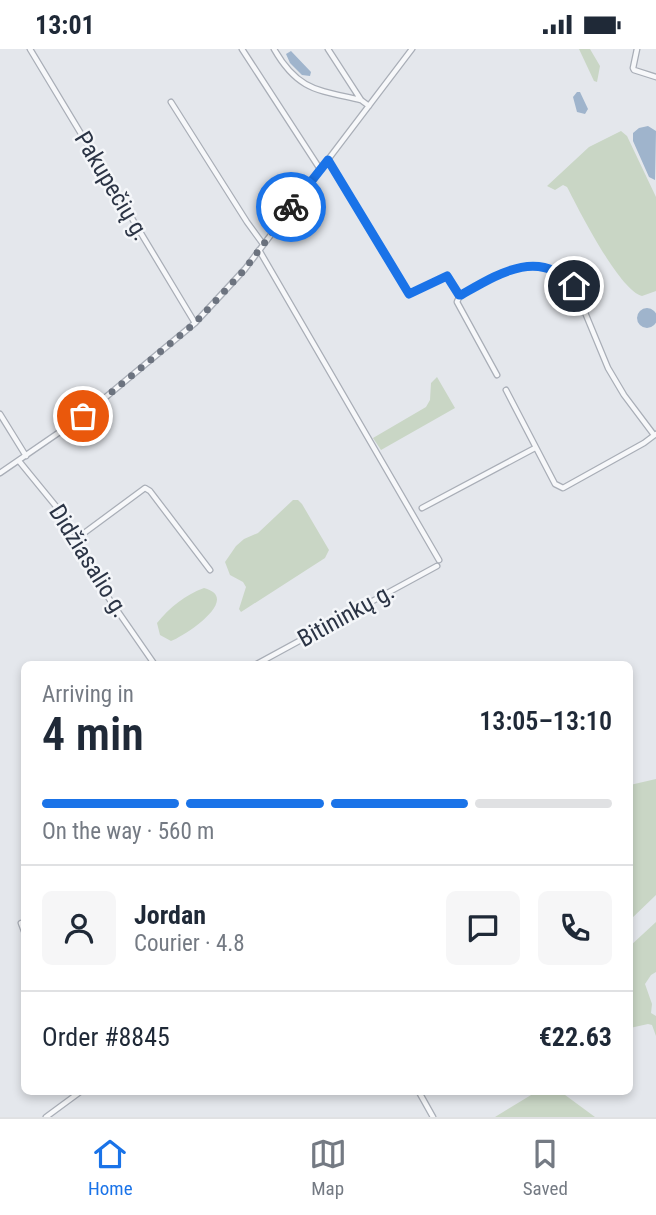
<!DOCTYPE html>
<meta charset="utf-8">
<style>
body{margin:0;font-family:"Roboto Condensed",sans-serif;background:#f6f6f7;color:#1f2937;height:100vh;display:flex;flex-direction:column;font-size:26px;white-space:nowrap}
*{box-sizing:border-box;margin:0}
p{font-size:23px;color:#747a83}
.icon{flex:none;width:38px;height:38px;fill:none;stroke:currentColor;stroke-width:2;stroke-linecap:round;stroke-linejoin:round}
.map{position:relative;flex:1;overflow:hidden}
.details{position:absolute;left:21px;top:612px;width:612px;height:434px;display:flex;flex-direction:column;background:#fff;border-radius:10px;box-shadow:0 4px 10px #0003}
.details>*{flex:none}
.pin{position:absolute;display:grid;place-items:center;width:60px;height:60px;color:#fff;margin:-30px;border:4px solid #fff;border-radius:50%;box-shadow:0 2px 7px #0007}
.courier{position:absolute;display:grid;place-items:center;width:70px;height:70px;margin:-35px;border:5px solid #1a73e8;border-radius:50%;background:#fff;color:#222;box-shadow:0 2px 9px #0007}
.head em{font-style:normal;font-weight:600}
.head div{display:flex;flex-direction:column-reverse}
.head{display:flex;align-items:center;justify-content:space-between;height:119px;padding:0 21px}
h1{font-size:46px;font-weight:600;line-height:52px}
.bar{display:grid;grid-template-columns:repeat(4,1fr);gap:10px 7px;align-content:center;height:84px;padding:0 21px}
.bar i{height:9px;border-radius:5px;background:#e0e1e3}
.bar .active{background:#1a73e8}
.bar p{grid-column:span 4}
.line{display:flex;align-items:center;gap:18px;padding:0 21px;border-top:2px solid #e0e1e3}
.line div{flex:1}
.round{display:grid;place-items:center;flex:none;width:74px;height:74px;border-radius:10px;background:#f6f6f7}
.status{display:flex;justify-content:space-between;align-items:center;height:49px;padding:0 35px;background:#fff;direction:ltr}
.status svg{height:19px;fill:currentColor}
.tab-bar{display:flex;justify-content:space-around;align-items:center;height:98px;border-top:2px solid #e0e1e3;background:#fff;font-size:19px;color:#747a83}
.tab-bar a{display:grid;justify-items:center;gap:4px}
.tab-bar .active{color:#1a73e8}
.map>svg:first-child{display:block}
.green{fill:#c9d6c5}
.water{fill:#9fb4cc}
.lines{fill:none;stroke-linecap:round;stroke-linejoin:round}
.minor-casing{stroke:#a9aeb7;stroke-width:7}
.minor{stroke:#f7f8fa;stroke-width:4.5}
.done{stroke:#6c737f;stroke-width:7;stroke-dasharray:0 12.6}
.route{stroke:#1a73e8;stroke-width:9}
.labels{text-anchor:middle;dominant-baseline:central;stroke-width:5;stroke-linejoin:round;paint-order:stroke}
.street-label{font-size:24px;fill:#2b3445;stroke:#f4f6f9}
</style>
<div class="status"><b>13:01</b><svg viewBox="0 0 49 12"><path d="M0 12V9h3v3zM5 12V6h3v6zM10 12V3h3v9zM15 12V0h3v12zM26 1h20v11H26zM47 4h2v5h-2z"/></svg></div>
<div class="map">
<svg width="656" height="1068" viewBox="0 0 656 1068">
<rect width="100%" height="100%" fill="#e4e7ec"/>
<path class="green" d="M579,0H590L600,17L597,33L594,32Z
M621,82L627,87L656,148V242L642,247C619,241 579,161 567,138L563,136L555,141L547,137L589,98Z
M437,328L455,359L381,401L373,389L426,358L430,351L431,334Z
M293,451H298L302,455L329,501L325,509L241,563L239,560L246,538L243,533L230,526L225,513L236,497L244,490L258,484Z
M204,539C242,549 186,586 171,592L160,586L157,574C170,558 185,546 204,539Z
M656,730V846L630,871V736Z
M656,873V923L651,926L645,935L652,955L651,964L656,967V987L652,976L648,975L630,979V897Z
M536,1043H561L595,1068H495Z"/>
<path class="water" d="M291,2L311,23L310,27L302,26L290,14L286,5Z
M577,43H580L588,60L585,65L577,63L573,48Z
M648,77L656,82L655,131L649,128L633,92V84L639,79Z
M637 269a10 10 0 1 1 20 0a10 10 0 1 1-20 0Z"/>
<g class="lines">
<g class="minor-casing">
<path id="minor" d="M30,0L195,274
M242,0L320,120
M274,0C298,42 318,41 361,51
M328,0L361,51L369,57
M637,0L633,19L634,21L656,28
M171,53L247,173L263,195
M328,111L409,245L447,227L459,246H461C498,225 540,198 574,237L608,319L624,346L654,386
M259,201L439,511
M460,246L457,253L497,326
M506,341L555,435L563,439L644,394L656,385
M0,365L26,407
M19,412L59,461L76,502L155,616
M0,424L83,367L195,274L245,220L412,0
M422,459L535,399
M72,493L145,439L150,442L210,521
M255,616L437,517
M21,874L24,882
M419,1043L433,1068
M46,1068L80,1043"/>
</g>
<use href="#minor" class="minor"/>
</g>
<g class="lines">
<path class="done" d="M83,367L195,274L245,220L291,158"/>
<path class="route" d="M291,158L328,111L409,245L447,227L459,246H461C498,225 539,198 574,237"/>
</g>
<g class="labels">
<g class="street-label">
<text transform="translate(112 137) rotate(59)">Pakupečių g.</text>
<text transform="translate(89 512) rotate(58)">Didžiasalio g.</text>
<text transform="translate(346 566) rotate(-29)">Bitininkų g.</text>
</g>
</g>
</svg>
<div class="pin" style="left:83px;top:367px;background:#ea580c"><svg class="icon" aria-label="bag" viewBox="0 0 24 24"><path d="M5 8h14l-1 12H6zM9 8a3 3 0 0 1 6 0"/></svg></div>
<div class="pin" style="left:574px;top:237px;background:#1f2937"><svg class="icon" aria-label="home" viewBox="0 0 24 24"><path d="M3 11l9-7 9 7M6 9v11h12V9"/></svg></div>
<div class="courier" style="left:291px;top:158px"><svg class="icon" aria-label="bike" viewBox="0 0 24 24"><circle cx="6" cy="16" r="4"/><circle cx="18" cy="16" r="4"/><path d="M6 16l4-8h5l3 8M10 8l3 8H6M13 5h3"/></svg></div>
<section class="details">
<div class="head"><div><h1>4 min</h1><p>Arriving in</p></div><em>13:05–13:10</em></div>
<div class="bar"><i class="active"></i><i class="active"></i><i class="active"></i><i></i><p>On the way · 560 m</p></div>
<div class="line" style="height:126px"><a class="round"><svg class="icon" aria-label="person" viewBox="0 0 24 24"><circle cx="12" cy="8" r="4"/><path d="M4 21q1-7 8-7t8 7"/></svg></a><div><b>Jordan</b><p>Courier · 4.8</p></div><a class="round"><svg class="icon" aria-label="chat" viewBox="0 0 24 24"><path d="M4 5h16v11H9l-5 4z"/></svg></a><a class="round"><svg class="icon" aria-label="phone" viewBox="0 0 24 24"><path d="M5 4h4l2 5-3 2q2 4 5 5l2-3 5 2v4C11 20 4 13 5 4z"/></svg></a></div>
<div class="line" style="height:91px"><div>Order #8845</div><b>€22.63</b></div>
</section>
</div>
<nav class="tab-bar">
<a class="active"><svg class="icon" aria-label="home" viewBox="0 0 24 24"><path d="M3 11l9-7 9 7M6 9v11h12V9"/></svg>Home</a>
<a><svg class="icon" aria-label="map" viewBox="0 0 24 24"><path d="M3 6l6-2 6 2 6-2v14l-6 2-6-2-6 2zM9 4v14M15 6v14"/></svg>Map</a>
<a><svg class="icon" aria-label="saved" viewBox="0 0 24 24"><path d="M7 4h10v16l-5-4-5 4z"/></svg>Saved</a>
</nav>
